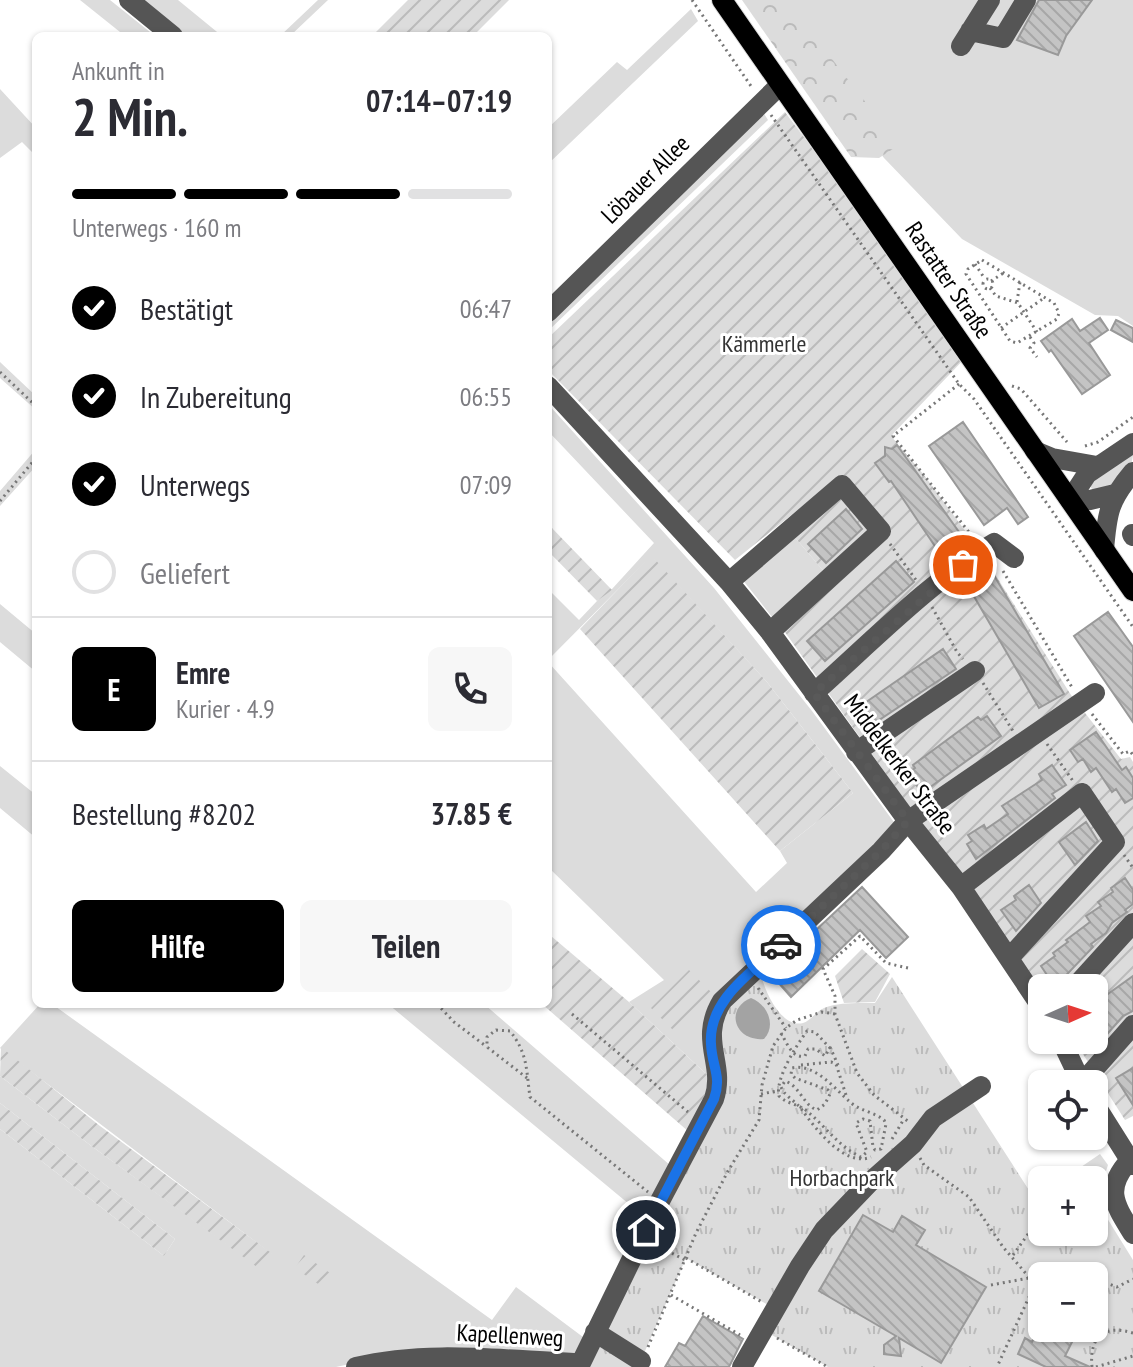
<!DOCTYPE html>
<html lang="de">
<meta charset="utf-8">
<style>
body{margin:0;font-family:"PT Sans Narrow",sans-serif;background:#f7f7f7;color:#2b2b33;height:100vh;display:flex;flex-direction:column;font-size:30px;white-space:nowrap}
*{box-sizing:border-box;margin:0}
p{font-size:26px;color:#7c7c81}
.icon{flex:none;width:44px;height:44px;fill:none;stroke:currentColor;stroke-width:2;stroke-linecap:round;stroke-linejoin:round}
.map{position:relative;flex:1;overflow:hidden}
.details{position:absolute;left:32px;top:32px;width:520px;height:976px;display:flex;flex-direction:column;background:#fff;border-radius:12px;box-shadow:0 2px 6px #0004}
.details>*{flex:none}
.needle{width:52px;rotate:87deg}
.buttons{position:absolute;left:1028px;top:974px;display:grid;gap:16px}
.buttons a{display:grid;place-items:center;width:80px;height:80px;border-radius:12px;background:#fff;box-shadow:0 2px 6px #0004;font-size:40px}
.pin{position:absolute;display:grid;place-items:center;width:68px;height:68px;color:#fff;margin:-34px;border:4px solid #fff;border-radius:50%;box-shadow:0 2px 8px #0007}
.courier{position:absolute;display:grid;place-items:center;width:80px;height:80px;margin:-40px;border:6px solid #1a73e8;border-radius:50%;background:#fff;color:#222;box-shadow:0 2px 10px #0007}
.overview em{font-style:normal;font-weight:700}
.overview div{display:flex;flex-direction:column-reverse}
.overview{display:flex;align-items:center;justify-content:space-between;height:136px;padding:0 40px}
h1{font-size:52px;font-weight:700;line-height:60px}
.bar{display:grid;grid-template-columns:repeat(4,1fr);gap:12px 8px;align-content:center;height:96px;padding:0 40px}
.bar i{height:10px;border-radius:6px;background:#e1e1e2}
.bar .on{background:#000}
.bar p{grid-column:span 4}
.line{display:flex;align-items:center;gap:20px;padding:0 40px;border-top:2px solid #e1e1e2}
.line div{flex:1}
.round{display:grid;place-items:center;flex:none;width:84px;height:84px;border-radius:12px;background:#f7f7f7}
ol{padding:0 40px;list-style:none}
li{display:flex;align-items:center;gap:24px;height:88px}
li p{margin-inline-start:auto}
li .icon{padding:8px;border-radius:50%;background:#000;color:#fff;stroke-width:4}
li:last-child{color:#7c7c81}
li i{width:44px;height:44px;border:4px solid #e1e1e2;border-radius:50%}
.cta{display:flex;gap:16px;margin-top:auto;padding:16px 40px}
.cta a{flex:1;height:92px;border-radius:12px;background:#000;color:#fff;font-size:32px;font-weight:700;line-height:92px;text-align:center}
.cta a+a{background:#f7f7f7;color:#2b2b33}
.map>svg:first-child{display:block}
.grass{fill:#dcdcdc}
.forest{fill:url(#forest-crowns)}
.park{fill:url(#park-tufts);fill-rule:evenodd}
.garden{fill:url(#garden-furrows)}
.water{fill:#a3a3a3}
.building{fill:url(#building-back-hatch);stroke:#999;stroke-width:2}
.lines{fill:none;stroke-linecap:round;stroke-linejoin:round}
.major-casing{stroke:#dbdbdb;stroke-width:22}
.path{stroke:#777;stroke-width:3;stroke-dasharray:2 4;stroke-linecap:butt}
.minor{stroke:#555;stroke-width:20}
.major{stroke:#000;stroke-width:20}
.done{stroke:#595959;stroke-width:8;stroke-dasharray:0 14.4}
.route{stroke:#1a73e8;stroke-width:10}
.labels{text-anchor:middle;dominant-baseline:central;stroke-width:6;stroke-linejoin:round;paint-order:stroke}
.street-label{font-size:24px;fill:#000;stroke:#fff}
.park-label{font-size:24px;fill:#333;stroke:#fff}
</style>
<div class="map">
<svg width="1133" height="1367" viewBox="0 0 1133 1367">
<defs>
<pattern id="forest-crowns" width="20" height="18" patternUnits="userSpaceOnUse" patternTransform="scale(2)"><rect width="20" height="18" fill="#dcdcdc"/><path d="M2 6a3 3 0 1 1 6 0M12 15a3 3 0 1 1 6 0" fill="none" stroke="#bbb"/></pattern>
<pattern id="park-tufts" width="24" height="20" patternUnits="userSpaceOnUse" patternTransform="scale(2)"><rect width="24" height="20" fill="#dcdcdc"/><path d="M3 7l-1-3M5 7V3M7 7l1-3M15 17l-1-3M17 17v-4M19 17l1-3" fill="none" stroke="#bbb"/></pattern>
<pattern id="garden-furrows" width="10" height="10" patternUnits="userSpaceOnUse" patternTransform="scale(2)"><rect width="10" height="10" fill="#dcdcdc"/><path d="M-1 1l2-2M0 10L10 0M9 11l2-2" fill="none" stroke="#bbb"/></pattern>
<pattern id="building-back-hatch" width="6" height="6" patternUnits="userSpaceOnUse" patternTransform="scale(2)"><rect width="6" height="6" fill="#c4c4c4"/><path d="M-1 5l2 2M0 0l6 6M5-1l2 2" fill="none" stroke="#a7a7a7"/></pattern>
</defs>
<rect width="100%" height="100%" fill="#fff"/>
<path class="grass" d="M80,0H110L155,36H125Z
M141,0H178L222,36H187Z
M318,0H328L290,36H280Z
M763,0H1133V326L1118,316L1095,315L962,239L884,158Z
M691,9L698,21L548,164V128L617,62L627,70Z
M0,89L36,128V156L22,142L0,158Z
M763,112L768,120L548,331V321Z
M0,362L36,396V410L0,378Z
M548,404L714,588L812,711L899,829L719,999L716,1083L629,1002L664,980L548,867V662L756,892L787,863L780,851L853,793L767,682L651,556L548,660V589L579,620L597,601L612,589L654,543L548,431Z
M36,449V466L0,506V491Z
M1133,453C1133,475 1113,485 1095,494L1087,481Z
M792,534L827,575L776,622L742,579Z
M0,604L36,634V672L0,642Z
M0,766L36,795V838L0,808Z
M40,1004H52L492,1320L516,1287L587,1340L580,1352L570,1357H381L336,1367H0V1129L164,1256L175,1239L0,1103V1076L90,1145L261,1269L273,1255L0,1048Z
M388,1004H484L671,1166L647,1219Z"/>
<path class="forest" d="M742,0H786L899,145L879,158L851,157Z"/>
<path class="park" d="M761,973C763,988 781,1029 803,1023C810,1021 816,1012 824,1008C839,1002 859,1003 875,1003L892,977L1034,1198L1042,1193V1232H1094V1180H1062L1100,1154L1108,1165L1099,1193L1102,1210L1133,1260V1367H828L763,1330L775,1309L686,1258L638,1367H584L700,1123L719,1016ZM1042,1276H1094V1328H1042Z"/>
<path class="garden" d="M408,0H509L473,36H372Z
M785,112L968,355L891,436L924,475L983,555L1071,695L1121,759L1130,757L1133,762V1116L1125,1120L1074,1040H1094V988H1042V993L782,628L832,581L792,534L839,477L735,560L548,370V338Z
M548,524L612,590L597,601L548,551Z
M651,555L767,682L853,793L780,851L580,629Z
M551,936L629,1002L716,1083L689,1132L542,1004H548V938Z
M862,949L890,974L875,1002L844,1003L835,976Z
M689,970L712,993L675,1032L651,1008Z
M1,1047L100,1126L274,1255L261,1270L90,1145L0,1076Z
M0,1103L175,1239L164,1256L0,1129Z
M304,1255L330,1273L321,1286L295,1268Z"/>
<path class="water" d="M751,998C767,1004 777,1025 764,1039C735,1042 724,1009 751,998Z"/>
<path class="building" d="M1039,0H1092L1066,36L1058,55L1017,40Z
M1100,318L1108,330L1089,343L1110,375L1082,394L1051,350L1049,352L1041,341L1072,319L1080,331Z
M1116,320L1133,328V342L1111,330Z
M963,422L1028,517L1018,524L1007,508L984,525L929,446Z
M897,445L964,539L941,555L891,481L889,482L875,463L885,456V447L892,449Z
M846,509L862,529L826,563L808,544Z
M896,561L914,582L825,661L807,641Z
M992,572L1064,694L1039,708L968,586Z
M1108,612L1133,647V722L1074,636Z
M943,649L956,669L870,726L859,707Z
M987,716L1001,736L922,793L908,773L915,768L913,765L978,717L981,720Z
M1096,732L1122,770L1126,767L1133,778V798L1125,803L1116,789L1112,792L1096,768L1091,772L1083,759L1078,762L1070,750Z
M1052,765L1066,785L1052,794L1055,798L976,859L967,844L972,841L968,835L984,825L986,829L1008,814L1002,806L1042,780L1039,774Z
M1086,822L1098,841L1075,865L1059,842Z
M1125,878L1133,890V904L1125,910L1127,912L1112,923L1106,933L1091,944L1093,947L1055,987L1041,966L1055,956L1053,953L1068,942L1066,940L1090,922L1086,916L1101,906L1098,902L1113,892L1111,888Z
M1029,885L1041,903L1016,931L1001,910L1016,900L1014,896Z
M862,887L908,937L886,958L860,930L791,997L770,973Z
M1133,976V1011L1123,1016L1094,1049V1004Z
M1133,1068V1105L1116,1078Z
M863,1215L893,1232L902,1216L925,1230L916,1245L986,1287L941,1363L899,1338L901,1356L884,1354V1345L896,1336L819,1291Z
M703,1316L743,1339L729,1367H665L679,1343L685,1346Z
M1039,1327L1072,1342L1065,1356L1090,1367H1046L1018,1354L1025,1338L1032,1342Z"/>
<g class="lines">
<g class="major-casing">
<path id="major" d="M722,0L1133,591"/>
</g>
<path class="path" d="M692,0L753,89
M771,115L959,384L974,399L1133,627
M982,260L1054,303L1059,313L1057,319L1017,343L1010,341L966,274L968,269Z
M975,264L985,279
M983 284a5 5 0 1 1 10 0a5 5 0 1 1-10 0Z
M991,281L1005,272
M990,288L996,296L1018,303L1037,332
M1017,302L1020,282
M1001,328L1044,298
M1030,337L1034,343L1030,348L1037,357
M0,372L36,406
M959,384L893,436L972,536
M1012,386L1021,389L1067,442
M1085,446L1098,442L1133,417
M0,501L36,458
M890,544L916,580
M1003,571L1073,689
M932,607L957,652L963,659
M983,683L1013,731
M1092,714L1123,754L1130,751L1133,755
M1047,744L1073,781
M1124,855L1133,868
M908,968L886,963L860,936L823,969L835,996V1014L857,1073L874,1095L909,1122
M758,988L786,1028
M437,1004L454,1022L487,1047
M572,1014L688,1112
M1035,1023L1042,1033
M781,1033C787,1043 792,1059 805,1056L808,1049H816L825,1056L830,1048L815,1032L807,1031C796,1046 775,1079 779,1096C787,1104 798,1104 807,1111C825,1126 839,1147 861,1157L867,1152L856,1123L863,1119L870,1121L873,1147L875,1150L881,1149L886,1124L884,1120C874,1112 860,1111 850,1102C835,1089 815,1063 792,1068L791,1074L795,1078L828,1090L830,1094L825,1104L817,1110C803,1105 800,1086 785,1081L781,1087C785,1097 795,1100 802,1110C815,1128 845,1168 871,1157
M830,1047L838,1065
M801,1065L831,1062L836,1064L846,1095
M527,1078L487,1047V1037L496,1030L510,1031C528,1054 526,1069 530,1097L648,1192
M761,1094L777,1091
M892,1139L904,1119
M1074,1146L1086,1139L1096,1138
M920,1158L924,1165L969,1197L1003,1247L1035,1284L997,1367
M656,1245L685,1260
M1013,1255L1036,1223L1042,1204
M686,1258L762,1302
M1080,1276H1087
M1094,1278L1117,1287L1133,1279
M991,1285L1029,1278
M671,1295L740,1335
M1094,1310L1104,1331
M777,1338L828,1367
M648,1347L696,1233L728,1171L759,1120L762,1085L773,1046L786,1028L797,1020L822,1012L835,1014
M1092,1367C1089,1337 1104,1324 1133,1333
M1096,1367L1133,1356"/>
<path class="minor" d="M129,0L173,36
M970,31L1003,38L1026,0
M961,46L990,0
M548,312L780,85
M548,386L729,582L770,632L908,821L961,887L1042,1008
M1035,451L1052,458L1097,466
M1115,494L1090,500H1070L1087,474L1133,443
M1132,534L1133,536
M1104,550C1107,513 1109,500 1133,472
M729,582L842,485L881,531L770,632
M814,693C868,645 933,579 994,543L1014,558
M856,752L975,671
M961,887L1082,793L1115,842L1010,957
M1074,988L1133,923
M1061,1040L1082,1084
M1082,1083L1133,1025
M1094,1103L1133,1165
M1130,1160C1103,1189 1115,1205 1133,1234
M595,1332L641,1361
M356,1367C426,1350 502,1360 574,1363L580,1366
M579,1367L660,1201L714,1099C726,1063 698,1041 722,1001L881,851L908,821L1095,693
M742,1367L800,1266L824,1230L869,1183L913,1144L933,1118L981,1086"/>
<use href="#major" class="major"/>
</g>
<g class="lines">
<path class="done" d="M781,945L881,851L908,821L814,693L963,565"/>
<path class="route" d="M646,1230L714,1099C722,1076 712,1067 711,1044C708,1000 752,972 781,945"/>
</g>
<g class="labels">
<g class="street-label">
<text transform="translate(645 179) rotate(-45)">Löbauer Allee</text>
<text transform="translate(949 280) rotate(56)">Rastatter Straße</text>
<text transform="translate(900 764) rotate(53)">Middelkerker Straße</text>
<text transform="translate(510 1335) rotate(3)">Kapellenweg</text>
</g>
<g class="park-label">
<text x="764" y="343">Kämmerle</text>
<text x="842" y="1177">Horbachpark</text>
</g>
</g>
</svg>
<div class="buttons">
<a><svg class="needle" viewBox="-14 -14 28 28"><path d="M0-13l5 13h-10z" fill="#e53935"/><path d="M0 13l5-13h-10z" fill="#7c7c81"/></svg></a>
<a><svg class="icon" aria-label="locate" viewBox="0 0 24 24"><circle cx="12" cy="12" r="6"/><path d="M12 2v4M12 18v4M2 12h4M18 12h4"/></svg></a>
<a>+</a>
<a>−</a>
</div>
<div class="pin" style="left:963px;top:565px;background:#ea580c"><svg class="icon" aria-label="bag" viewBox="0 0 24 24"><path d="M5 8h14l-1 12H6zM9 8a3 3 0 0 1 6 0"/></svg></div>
<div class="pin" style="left:646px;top:1230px;background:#1f2937"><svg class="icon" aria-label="home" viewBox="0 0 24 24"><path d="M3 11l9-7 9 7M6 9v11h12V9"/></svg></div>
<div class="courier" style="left:781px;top:945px"><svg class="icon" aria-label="car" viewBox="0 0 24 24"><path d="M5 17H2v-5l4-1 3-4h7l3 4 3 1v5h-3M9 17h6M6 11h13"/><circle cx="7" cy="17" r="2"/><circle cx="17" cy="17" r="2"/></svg></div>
<section class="details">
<div class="overview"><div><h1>2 Min.</h1><p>Ankunft in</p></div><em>07:14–07:19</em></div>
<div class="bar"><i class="on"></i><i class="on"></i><i class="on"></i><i></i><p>Unterwegs · 160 m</p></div>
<ol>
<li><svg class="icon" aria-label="check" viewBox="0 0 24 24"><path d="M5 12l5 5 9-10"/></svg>Bestätigt<p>06:47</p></li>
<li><svg class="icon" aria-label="check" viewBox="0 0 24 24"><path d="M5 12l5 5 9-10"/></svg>In Zubereitung<p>06:55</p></li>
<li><svg class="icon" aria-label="check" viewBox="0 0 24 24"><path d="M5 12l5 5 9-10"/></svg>Unterwegs<p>07:09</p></li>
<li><i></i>Geliefert</li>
</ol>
<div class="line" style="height:144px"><b class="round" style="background:#000;color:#fff">E</b><div><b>Emre</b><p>Kurier · 4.9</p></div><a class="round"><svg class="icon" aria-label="phone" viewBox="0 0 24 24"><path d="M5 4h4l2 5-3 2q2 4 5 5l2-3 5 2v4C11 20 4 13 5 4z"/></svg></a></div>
<div class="line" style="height:104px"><div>Bestellung #8202</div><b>37.85 €</b></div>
<div class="cta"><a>Hilfe</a><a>Teilen</a></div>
</section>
</div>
